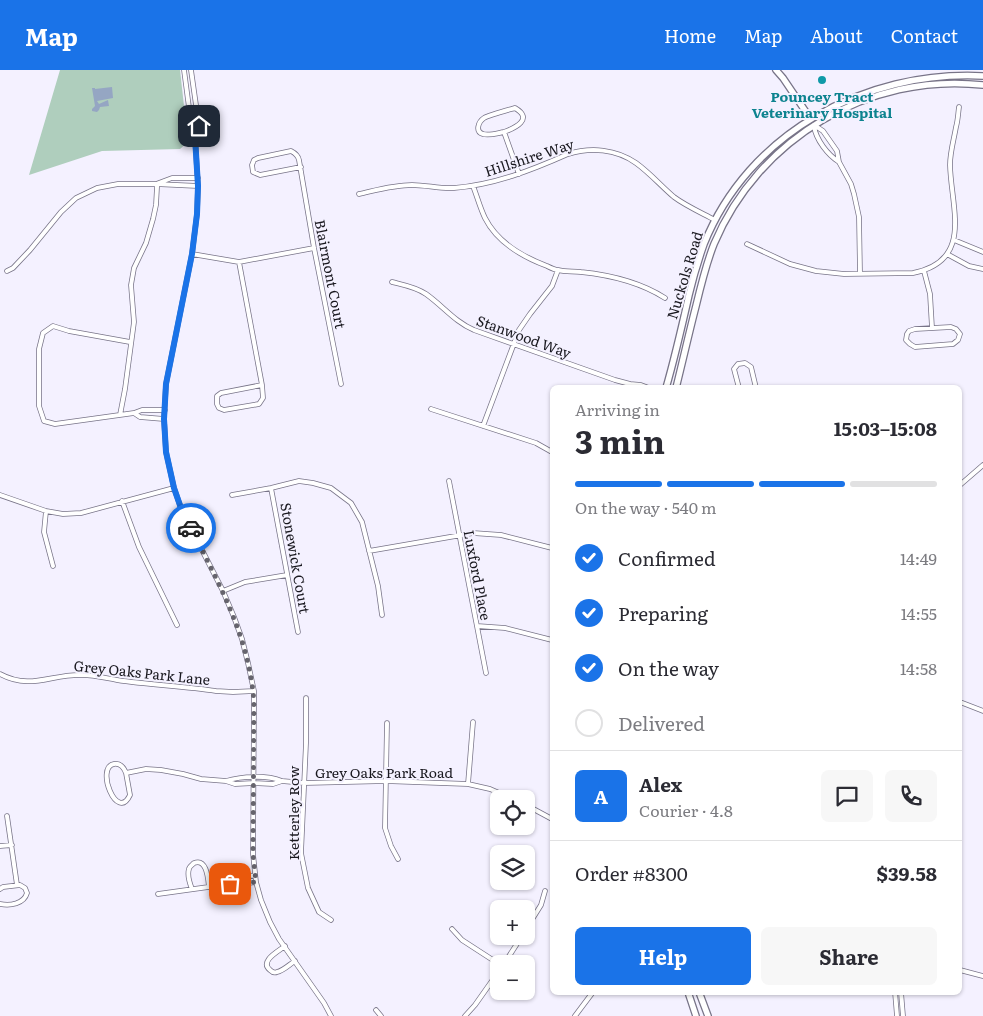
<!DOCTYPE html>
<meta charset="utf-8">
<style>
body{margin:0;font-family:Literata,serif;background:#f7f7f7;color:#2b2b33;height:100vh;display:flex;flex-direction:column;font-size:19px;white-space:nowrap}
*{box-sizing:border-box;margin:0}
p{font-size:16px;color:#7c7c81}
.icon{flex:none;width:28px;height:28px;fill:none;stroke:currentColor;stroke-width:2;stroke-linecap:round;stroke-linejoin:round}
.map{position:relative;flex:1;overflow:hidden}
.details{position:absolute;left:550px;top:315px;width:412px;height:610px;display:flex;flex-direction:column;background:#fff;border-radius:8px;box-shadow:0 1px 4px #0004}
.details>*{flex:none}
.tools{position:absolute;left:490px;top:720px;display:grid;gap:10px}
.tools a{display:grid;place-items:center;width:45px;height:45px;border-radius:8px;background:#fff;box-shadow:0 1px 4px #0004;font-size:25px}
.pin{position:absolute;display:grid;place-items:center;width:42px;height:42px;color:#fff;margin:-21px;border-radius:10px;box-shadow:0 2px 8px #0006}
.courier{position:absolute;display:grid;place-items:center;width:50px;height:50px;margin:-25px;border:4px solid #1a73e8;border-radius:50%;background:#fff;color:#222;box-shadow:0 1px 6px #0007}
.head em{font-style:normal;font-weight:700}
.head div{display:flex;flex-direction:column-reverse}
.head{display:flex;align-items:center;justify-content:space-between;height:85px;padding:0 25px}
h1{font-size:32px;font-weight:700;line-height:38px}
.bar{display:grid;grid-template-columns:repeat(4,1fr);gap:8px 5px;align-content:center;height:60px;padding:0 25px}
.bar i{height:6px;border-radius:4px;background:#e1e1e2}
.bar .selected{background:#1a73e8}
.bar p{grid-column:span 4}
.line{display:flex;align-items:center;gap:12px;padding:0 25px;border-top:1px solid #e1e1e2}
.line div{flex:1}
.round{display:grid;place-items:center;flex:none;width:52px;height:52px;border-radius:8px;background:#f7f7f7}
ol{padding:0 25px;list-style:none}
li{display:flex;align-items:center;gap:15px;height:55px}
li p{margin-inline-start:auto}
li .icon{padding:5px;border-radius:50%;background:#1a73e8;color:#fff;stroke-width:4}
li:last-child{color:#7c7c81}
li i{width:28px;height:28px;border:2px solid #e1e1e2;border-radius:50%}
.primary-button{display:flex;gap:10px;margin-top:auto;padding:10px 25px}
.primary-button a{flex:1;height:58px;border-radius:8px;background:#1a73e8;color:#fff;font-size:20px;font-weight:700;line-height:58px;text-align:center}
.primary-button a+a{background:#f7f7f7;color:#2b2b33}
header{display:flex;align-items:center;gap:30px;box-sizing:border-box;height:70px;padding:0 25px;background:#1a73e8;color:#fff}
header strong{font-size:24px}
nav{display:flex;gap:28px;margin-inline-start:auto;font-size:18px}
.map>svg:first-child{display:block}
.green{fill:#afcebd}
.water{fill:#95a6c3}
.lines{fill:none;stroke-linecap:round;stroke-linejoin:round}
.street-casing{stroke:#787488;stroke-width:5.5}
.secondary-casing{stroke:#787488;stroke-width:8}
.street{stroke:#fff;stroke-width:4}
.secondary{stroke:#fff;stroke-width:5.5}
.done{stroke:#66646d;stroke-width:5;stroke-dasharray:0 9}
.route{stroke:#1a73e8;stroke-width:6}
.culture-dot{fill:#0f9aa8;stroke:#f4f1ff;stroke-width:2}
.labels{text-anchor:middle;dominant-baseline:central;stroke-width:4;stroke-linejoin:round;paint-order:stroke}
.culture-label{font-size:14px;font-weight:bold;fill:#0d838f;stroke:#f4f1ff}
.street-label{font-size:14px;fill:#19181f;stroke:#f4f1ff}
</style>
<header>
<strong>Map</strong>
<nav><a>Home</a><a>Map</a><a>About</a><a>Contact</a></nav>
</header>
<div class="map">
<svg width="983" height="946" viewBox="0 0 983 946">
<rect width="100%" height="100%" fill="#f4f1ff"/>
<path class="green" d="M60,0H180L188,72L180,79L102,81L29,105Z"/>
<path class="water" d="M112,17L113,28L97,31L99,34L108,30L109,36L100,37L99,40L97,42L92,41V39L95,36L92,18H95V19Z"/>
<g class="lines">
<g class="street-casing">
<path id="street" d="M184,0L192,60L195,67
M191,0L199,56L195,67L198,116L197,144L192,184L166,314L164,349L166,382L174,418L182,441L223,521L234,547L242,569L248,593L254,621V633L253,784L256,812L261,830L270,852L279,869L324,933L331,946
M814,55L823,61L837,81L839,92L851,114L854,124L859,147L860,203
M814,56C816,70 828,85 839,92
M504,62C498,63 489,66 483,64C475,62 478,52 484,48C489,45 508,40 515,38C534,49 515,58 504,62L519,104
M301,97L260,105L253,102L252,95L254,90L258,88L291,81C295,83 298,85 299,90L314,178L341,314
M198,108H172L156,114L198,116
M473,116C477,126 480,138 485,148C497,172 523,187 547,196C551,198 555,200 558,200C565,202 574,201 581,202C610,205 640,212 665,228
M359,124C377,120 394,115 412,115C426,115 440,119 454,118C494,115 532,100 568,84C591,77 616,79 636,93C650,103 661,116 674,127C686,136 702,143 715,150
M954,170L983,182
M747,174L790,194L816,201L844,204L913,203C974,191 951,138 950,95C950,82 954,69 956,57C958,50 958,44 959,37
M192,184L239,192L314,178
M947,184L969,196L983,199
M239,192L262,315L221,323L217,326V334L219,338L224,340L259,334L263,328L262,315
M7,201L13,198L30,180L61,142L76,128L97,118L118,114H156L157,117L156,135L153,149L146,173L134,198L131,215L134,252L125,319L120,345
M924,201L930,224L932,258
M392,212C404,215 416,217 426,224C443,236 455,252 474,260L615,310L630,314
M951,257L956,259L960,264L958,270L953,274L915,277L910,274L906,270L907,264L909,261L915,259Z
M130,272L69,261L53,256L43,263L39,279V336L44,351L55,354L134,343
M634,318L630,314L641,315L649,318
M739,318L734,299L738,294L745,293L751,297L756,318
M431,339L536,373L552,382
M164,349L140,347L134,343L142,340H165
M483,356L519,260L530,244L552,216L558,200
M449,411L486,603
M960,415L983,395
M271,418L298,562
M0,425L46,441L63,444L81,443L174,418
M232,425L271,418L299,411L313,413L331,418L351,433L362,452L378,516L382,545
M122,431L139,477L177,555
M46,441L44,462L53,496
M369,481L473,463L501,465L552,478
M223,521L245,512L287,505
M477,556L505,558L552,570
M0,604C31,621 53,603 83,605C94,605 105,608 117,610C150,615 183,616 216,621L233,622L254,621
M306,628V673L301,783L308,818L319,842L331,850
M960,632L983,641
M387,653L385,758L391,776L398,789
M126,703L130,725C117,753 95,697 114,694C120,693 124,698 126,703L146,699L161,700L183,704L201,709L226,711L235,714L254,713L273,714L282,711C267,705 242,706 226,711
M282,711L304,713L386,711L468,714L490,719L513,729
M468,714L473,652
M526,735L552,749
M7,746L17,815
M0,776L12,775
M230,814L234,809L255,805
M0,819L3,817L20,815L25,818L27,823C24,834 10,836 0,834
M192,819C190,814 187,805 189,799C189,797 192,795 194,793C207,788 208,809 209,817
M158,824L230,814L235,815L256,812
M452,859L462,870L499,894
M526,859L541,835L545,821
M285,876C279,881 259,891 270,900C272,902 275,903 277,902C283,901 290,894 295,891
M504,894L522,866
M960,900L983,906
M895,922L897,946
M901,922L903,946
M376,940L381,946
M465,946L475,935L499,901
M575,946L593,922"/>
</g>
<g class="secondary-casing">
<path id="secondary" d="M776,0L783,8L810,48
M666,318C675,287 682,256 689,225C693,208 698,191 704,174C748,64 864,0 983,6
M676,318C683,290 689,263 696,236C701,215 706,194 714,174C758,69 869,2 983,15
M688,922L696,946
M699,922L708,946"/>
</g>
<use href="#street" class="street"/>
<use href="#secondary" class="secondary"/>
</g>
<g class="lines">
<path class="done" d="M191,458C219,514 250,569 254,633L253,784L256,812L235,815L230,814"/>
<path class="route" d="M191,458L182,441L174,418L166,382L164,349L166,314L192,184L197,144L198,116L195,67L199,56"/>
</g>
<circle class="culture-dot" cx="822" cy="10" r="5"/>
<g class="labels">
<g class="culture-label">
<text x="822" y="26">Pouncey Tract<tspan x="822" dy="16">Veterinary Hospital</tspan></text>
</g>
<g class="street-label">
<text transform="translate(529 87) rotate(-18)">Hillshire Way</text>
<text transform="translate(331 204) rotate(79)">Blairmont Court</text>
<text transform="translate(684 205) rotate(-73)">Nuckols Road</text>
<text transform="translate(524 266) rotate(20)">Stanwood Way</text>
<text transform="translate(296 488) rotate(80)">Stonewick Court</text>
<text transform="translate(478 505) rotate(79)">Luxford Place</text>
<text transform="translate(142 602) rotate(6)">Grey Oaks Park Lane</text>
<text x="384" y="702">Grey Oaks Park Road</text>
<text transform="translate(293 743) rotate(-90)">Ketterley Row</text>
</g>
</g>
</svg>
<div class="tools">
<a><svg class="icon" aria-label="locate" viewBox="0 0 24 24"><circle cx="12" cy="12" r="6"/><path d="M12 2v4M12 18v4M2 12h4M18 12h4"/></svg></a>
<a><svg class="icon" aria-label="layers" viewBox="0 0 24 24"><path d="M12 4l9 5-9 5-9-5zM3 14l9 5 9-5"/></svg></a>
<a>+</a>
<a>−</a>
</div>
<div class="pin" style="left:230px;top:814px;background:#ea580c"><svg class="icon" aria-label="bag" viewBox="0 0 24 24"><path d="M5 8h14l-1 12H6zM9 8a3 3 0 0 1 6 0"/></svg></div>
<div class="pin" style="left:199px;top:56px;background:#1f2937"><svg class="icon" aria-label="home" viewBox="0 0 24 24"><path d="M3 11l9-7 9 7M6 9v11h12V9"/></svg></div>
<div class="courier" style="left:191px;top:458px"><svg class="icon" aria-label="car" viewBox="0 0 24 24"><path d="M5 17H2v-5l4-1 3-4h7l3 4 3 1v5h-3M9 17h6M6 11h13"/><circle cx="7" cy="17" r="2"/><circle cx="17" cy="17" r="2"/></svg></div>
<section class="details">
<div class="head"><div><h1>3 min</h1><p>Arriving in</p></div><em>15:03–15:08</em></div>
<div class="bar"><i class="selected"></i><i class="selected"></i><i class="selected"></i><i></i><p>On the way · 540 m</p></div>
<ol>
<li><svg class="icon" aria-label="check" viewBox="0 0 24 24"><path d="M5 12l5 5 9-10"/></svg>Confirmed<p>14:49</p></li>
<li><svg class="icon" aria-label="check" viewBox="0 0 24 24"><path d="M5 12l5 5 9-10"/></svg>Preparing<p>14:55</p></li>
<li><svg class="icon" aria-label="check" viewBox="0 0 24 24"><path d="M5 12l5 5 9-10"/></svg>On the way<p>14:58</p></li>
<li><i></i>Delivered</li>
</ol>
<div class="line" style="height:90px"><b class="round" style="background:#1a73e8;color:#fff">A</b><div><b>Alex</b><p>Courier · 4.8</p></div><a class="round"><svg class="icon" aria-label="chat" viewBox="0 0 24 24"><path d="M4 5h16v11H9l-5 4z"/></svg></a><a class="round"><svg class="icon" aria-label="phone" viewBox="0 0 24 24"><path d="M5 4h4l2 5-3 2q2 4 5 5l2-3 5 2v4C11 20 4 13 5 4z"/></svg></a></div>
<div class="line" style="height:65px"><div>Order #8300</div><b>$39.58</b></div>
<div class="primary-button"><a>Help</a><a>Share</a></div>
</section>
</div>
